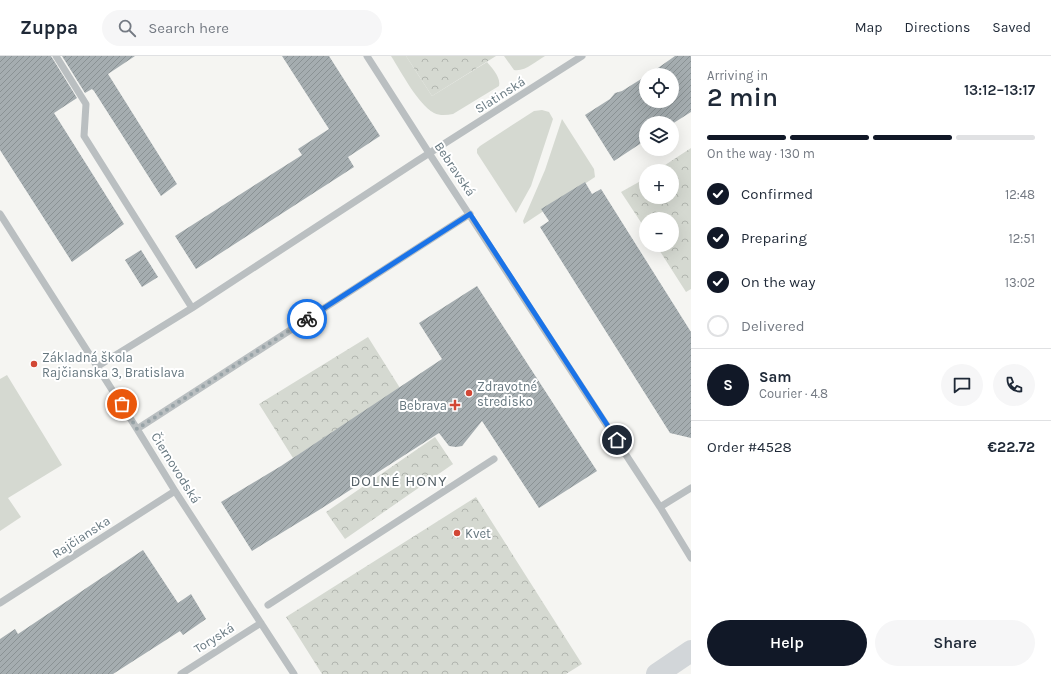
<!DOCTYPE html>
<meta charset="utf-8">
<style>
body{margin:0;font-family:Karla,sans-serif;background:#f6f6f7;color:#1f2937;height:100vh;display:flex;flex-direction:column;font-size:15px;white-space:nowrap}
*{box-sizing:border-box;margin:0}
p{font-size:13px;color:#747a83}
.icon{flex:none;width:22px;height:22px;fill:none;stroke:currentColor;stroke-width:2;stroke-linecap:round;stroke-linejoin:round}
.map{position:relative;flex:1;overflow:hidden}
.details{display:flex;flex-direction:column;background:#fff;width:360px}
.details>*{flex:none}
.fabs{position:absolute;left:639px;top:12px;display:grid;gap:8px}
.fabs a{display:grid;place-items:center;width:40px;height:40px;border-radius:50%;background:#fff;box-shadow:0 4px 16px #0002;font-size:20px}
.pin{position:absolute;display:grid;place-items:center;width:34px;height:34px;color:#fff;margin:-17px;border:2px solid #fff;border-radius:50%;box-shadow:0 1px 4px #0007}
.courier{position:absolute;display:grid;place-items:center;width:40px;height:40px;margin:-20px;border:3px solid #1a73e8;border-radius:50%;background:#fff;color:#222;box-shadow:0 1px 5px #0007}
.headline em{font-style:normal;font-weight:600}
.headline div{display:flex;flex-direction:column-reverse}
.headline{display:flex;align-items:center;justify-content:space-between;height:68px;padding:0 16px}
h1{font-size:26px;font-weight:600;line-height:30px}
.bar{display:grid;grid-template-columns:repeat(4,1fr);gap:6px 4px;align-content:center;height:48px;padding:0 16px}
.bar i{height:5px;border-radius:3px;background:#e0e1e3}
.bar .active{background:#111827}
.bar p{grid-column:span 4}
.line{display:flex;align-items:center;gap:10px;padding:0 16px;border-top:1px solid #e0e1e3}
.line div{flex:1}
.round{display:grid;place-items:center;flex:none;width:42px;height:42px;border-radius:21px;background:#f6f6f7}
ol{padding:0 16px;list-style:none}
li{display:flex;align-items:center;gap:12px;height:44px}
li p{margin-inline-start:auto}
li .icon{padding:4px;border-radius:50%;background:#111827;color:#fff;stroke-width:4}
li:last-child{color:#747a83}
li i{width:22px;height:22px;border:2px solid #e0e1e3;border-radius:50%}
.button{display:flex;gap:8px;margin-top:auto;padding:8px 16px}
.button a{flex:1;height:46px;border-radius:24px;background:#111827;color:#fff;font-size:16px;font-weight:600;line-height:46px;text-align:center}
.button a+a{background:#f6f6f7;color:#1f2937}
header{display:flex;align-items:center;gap:24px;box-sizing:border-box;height:56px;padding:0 20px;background:#fff;border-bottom:1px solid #e0e1e3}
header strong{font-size:19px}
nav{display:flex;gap:22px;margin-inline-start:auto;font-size:14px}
.search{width:280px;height:36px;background:#f6f6f7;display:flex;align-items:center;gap:10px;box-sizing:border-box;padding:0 14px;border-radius:22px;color:#747a83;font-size:15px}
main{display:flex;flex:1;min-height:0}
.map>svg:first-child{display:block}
.grass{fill:#d5d9d1}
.park{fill:url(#park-crowns)}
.building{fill:url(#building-hatch)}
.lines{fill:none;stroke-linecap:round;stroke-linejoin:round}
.minor{stroke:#babfc1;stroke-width:7}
.major{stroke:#d2d6d9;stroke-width:22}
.done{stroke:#99a4a8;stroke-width:4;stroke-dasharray:0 7.2}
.route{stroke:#1a73e8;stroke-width:5}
.poi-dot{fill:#d24735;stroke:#fff;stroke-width:1.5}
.labels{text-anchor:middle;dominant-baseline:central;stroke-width:4;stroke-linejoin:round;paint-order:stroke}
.street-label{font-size:13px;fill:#677880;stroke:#fff}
.poi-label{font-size:13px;fill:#677880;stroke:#fff;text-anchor:start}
.quarter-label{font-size:15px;letter-spacing:1px;fill:#546066;stroke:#fff}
</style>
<header>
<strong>Zuppa</strong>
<div class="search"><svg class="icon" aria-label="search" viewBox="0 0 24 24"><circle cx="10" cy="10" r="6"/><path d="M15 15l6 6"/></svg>Search here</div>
<nav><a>Map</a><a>Directions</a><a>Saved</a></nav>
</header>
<main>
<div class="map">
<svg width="691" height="618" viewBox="0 0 691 618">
<defs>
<pattern id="park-crowns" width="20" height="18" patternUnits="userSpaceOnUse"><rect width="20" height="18" fill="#d5d9d1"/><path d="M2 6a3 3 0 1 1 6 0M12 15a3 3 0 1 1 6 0" fill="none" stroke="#b1b5af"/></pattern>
<pattern id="building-hatch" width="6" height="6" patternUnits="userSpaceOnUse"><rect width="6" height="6" fill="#a5adb0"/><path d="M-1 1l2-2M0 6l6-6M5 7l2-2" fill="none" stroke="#8a9294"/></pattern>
</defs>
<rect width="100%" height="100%" fill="#f5f5f2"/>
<path class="grass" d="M391,0H406L432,40L487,6C492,12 501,21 499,30L453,58C447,59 440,60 434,57C417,47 402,17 391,0Z
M504,0H545C536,5 525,16 514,14Z
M542,54L549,56L553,63L531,130L516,157L477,97V93L480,90L534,55Z
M562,63L594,113L595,121L524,168L523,165L545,114Z
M7,319L62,409L8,442L21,461L0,475V323Z"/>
<path class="park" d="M406,0H496L432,40Z
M691,92V233L686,236L656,189H672V163H646V174L621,136L646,122V141H672V115H656Z
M368,281L400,332L293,402L259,348Z
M435,381L453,408L345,483L326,456Z
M476,441L582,608L566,618H322L286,561Z"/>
<path class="building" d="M0,0H51L77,42L54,57L124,168L72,206L0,94Z
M62,0H135L108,18L177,128L161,140L94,35L92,33L85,37Z
M282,0H329L380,80L348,101L354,111L196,213L175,180L302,99L298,93L329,73Z
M675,0H691V56L672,68V67H646V84L614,105L585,59L610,43L615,37L622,35L646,20V45H672V19H648Z
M585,126L592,138L601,133L691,276V382L670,377L540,171L549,165L541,153Z
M141,194L158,221L142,231L125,204Z
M477,230L597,415L539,452L482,365L462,390L456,391L449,390L439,377L319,454L252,495L221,446L281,410L442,303L419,267Z
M143,494L178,547L191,538L206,563L183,579L180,575L113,618H0V583L15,573L18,578Z"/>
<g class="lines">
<path class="minor" d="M56,0L86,48L84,80L192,252
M367,0L429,97L660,451L691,502
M0,158L137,373L175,435L294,618
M98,310L192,252L417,105L582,0
M137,373L470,158
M660,451L691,432
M0,547L175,435
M268,549L494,403
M181,618L261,567"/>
<path class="major" d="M657,618L691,595"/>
</g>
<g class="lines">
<path class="done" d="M122,348L137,373L307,263"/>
<path class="route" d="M307,263L470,158L617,384"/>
</g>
<g class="poi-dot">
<circle cx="34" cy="308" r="4"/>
<circle cx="469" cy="337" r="4"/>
<path d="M453 343h4v4h4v4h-4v4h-4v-4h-4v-4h4z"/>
<circle cx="457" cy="477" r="4"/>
</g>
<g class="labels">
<g class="street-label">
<text transform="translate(500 39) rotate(-32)">Slatinská</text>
<text transform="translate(455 113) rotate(56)">Bebravská</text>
<text transform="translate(176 412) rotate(58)">Čiernovodská</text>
<text transform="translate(81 481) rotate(-33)">Rajčianska</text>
<text transform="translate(214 582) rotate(-32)">Toryská</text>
</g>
<g class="poi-label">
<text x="42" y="301">Základná škola<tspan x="42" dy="15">Rajčianska 3, Bratislava</tspan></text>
<text x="477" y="330">Zdravotné<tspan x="477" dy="15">stredisko</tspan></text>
<text x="447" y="349" text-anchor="end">Bebrava</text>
<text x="465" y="477">Kvet</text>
</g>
<g class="quarter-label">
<text x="399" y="425">DOLNÉ HONY</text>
</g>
</g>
</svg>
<div class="fabs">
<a><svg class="icon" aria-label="locate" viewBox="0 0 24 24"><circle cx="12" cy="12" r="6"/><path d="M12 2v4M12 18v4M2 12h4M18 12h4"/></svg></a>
<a><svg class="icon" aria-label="layers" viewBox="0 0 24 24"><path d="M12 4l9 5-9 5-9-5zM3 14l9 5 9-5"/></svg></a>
<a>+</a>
<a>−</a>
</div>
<div class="pin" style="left:122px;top:348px;background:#ea580c"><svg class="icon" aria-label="bag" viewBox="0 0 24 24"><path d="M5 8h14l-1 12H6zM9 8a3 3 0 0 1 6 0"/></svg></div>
<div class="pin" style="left:617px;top:384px;background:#1f2937"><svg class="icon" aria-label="home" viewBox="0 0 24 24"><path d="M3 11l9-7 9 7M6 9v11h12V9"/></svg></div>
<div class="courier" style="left:307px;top:263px"><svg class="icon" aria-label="bike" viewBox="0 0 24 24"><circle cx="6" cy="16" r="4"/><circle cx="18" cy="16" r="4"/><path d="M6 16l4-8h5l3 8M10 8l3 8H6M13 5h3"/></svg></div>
</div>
<section class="details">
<div class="headline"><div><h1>2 min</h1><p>Arriving in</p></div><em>13:12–13:17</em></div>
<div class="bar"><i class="active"></i><i class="active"></i><i class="active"></i><i></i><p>On the way · 130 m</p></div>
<ol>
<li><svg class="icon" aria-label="check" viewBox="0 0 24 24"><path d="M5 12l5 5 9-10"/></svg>Confirmed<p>12:48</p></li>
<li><svg class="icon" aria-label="check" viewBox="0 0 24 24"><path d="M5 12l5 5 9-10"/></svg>Preparing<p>12:51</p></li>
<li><svg class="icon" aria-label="check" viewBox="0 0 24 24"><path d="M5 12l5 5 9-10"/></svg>On the way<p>13:02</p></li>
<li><i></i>Delivered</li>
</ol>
<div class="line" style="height:72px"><b class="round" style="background:#111827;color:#fff">S</b><div><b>Sam</b><p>Courier · 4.8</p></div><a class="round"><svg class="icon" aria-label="chat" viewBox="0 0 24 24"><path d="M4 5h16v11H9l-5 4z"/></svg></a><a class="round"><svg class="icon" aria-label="phone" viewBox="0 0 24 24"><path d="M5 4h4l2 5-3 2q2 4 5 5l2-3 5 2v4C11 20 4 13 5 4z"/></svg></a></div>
<div class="line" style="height:52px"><div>Order #4528</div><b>€22.72</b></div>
<div class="button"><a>Help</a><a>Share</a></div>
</section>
</main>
